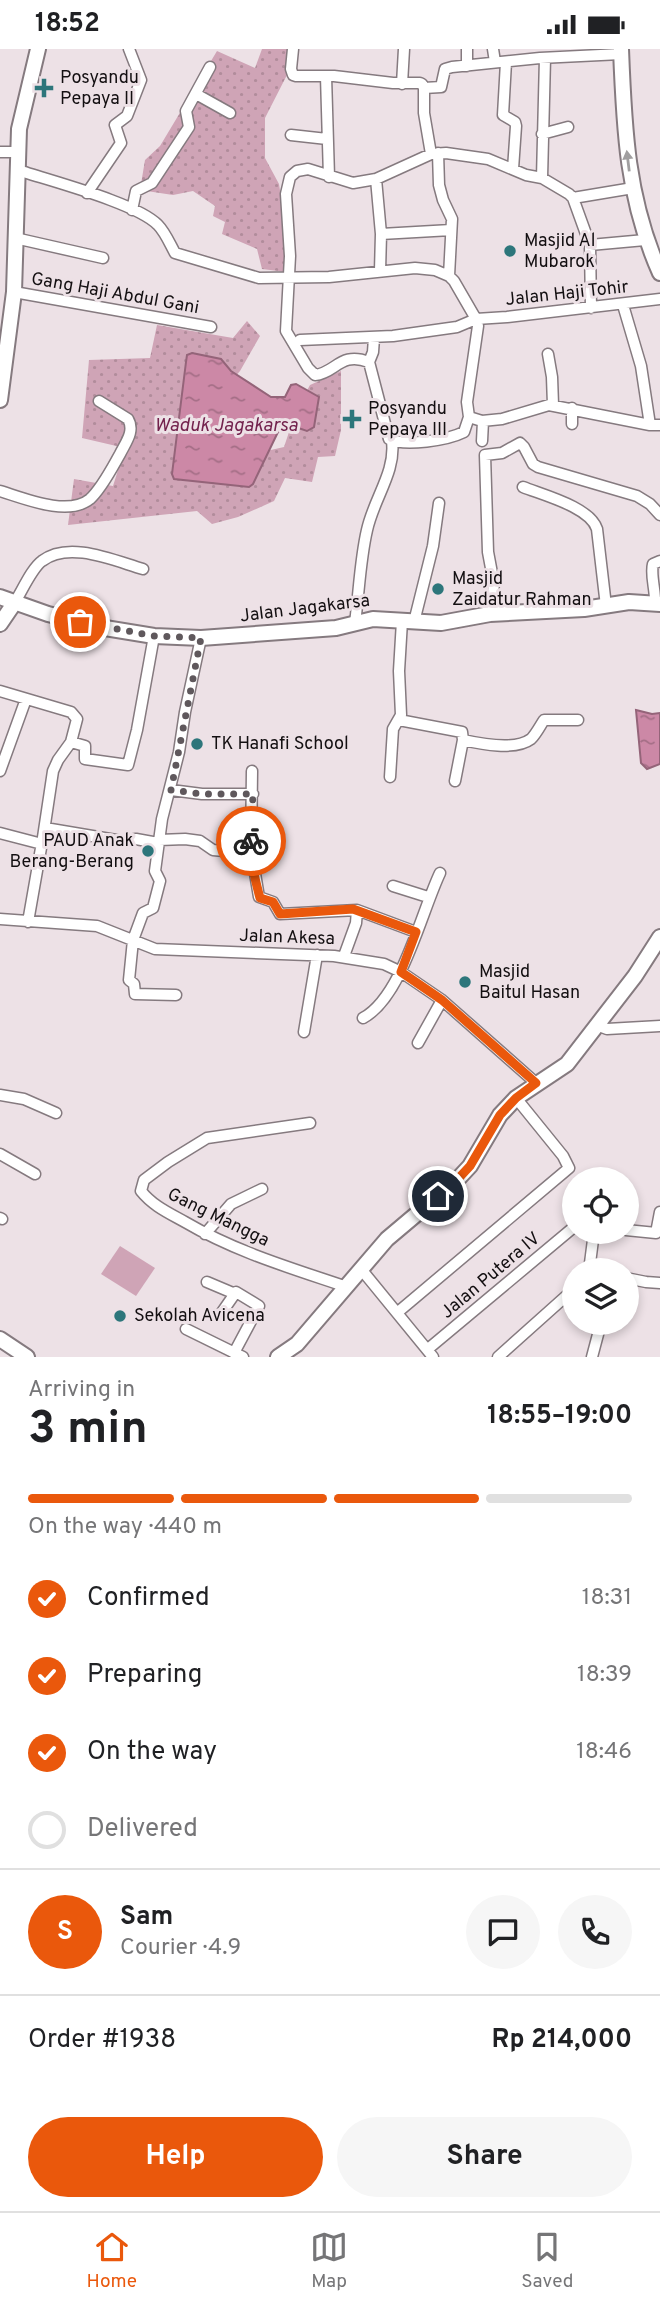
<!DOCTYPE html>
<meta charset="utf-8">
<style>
body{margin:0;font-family:Overpass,sans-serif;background:#f6f6f6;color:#202124;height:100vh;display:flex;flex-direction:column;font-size:26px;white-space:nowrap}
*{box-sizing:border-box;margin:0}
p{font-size:23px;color:#757577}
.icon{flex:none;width:38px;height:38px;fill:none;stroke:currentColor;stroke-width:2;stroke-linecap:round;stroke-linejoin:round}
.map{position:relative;height:1308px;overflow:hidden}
.sheet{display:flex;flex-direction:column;background:#fff;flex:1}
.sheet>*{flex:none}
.buttons{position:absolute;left:562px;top:1118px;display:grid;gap:14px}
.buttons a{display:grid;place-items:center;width:77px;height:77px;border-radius:50%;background:#fff;box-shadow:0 4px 10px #0003;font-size:35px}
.pin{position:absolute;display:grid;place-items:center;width:60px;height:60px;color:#fff;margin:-30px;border:4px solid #fff;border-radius:50%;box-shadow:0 2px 7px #0007}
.courier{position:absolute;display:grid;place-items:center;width:70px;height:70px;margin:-35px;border:5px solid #ea580c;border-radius:50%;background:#fff;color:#222;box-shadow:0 2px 9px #0007}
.headline em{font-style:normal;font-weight:700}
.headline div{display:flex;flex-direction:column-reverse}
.headline{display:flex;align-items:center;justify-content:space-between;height:119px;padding:0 28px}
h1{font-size:46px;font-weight:700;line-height:52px}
.bar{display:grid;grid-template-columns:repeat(4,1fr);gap:10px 7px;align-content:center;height:84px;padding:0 28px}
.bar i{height:9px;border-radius:5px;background:#e0e0e0}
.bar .active{background:#ea580c}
.bar p{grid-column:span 4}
.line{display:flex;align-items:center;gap:18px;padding:0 28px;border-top:2px solid #e0e0e0}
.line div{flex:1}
.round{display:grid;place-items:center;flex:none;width:74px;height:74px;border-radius:37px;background:#f6f6f6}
ol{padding:0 28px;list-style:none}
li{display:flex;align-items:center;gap:21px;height:77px}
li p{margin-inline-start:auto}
li .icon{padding:7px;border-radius:50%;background:#ea580c;color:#fff;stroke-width:4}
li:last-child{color:#757577}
li i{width:38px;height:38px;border:4px solid #e0e0e0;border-radius:50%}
.cta{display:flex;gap:14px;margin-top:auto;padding:14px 28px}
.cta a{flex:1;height:80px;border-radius:42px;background:#ea580c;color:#fff;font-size:28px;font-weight:700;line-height:80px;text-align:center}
.cta a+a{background:#f6f6f6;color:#202124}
.status{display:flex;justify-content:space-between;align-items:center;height:49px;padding:0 35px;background:#fff;direction:ltr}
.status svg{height:19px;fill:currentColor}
.tabs{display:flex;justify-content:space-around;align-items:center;height:98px;border-top:2px solid #e0e0e0;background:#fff;font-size:19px;color:#757577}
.tabs a{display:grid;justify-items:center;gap:4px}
.tabs .active{color:#ea580c}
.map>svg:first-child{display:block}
.grass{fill:url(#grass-dots)}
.pitch{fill:#cfa4b6}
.water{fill:url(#water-ripples);stroke:#946479;stroke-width:2}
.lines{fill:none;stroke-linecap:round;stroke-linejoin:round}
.street-casing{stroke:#857a7f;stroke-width:13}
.secondary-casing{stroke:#857a7f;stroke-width:18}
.primary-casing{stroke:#857a7f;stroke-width:18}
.street{stroke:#fff;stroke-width:10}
.secondary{stroke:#fff;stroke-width:14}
.primary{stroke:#fff;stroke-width:14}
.oneway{fill:#a19fa0}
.done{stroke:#5f585c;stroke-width:7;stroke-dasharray:0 12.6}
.route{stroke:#ea580c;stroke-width:9}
.poi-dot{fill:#2d767b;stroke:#ede1e6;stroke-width:2.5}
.labels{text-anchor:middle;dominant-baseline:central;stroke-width:6;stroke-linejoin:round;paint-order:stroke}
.poi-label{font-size:18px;fill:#130f11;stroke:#ede1e6;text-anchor:start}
.street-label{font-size:18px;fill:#130f11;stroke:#ede1e6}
.water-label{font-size:19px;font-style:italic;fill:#73224d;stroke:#ede1e6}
</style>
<div class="status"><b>18:52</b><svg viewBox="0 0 49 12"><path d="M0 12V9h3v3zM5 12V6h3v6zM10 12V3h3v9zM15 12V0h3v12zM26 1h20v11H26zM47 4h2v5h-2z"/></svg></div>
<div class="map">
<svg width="660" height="1308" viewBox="0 0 660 1308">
<defs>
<pattern id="grass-dots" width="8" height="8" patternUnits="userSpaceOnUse" patternTransform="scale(1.75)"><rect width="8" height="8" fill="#cfa4b6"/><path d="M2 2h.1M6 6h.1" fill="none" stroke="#b18c9b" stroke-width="1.8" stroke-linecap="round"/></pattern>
<pattern id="water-ripples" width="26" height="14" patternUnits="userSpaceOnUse" patternTransform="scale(1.75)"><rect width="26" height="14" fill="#cc88a6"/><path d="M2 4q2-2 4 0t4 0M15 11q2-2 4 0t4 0" fill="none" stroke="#a46e86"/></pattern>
</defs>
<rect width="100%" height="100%" fill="#ede1e6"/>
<path class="grass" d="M262,0H287L289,22L265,69V109L279,135L284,167L286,223L262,220L257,200L222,185L225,173L213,167L215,157L193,142L173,146L140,141L145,111L160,97L217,2L255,19Z
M247,272L260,287L240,322L221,344L262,403L284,398L296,362L310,336L341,322V381L335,407L318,408L312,433L285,429L274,452L238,468L212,475L197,462L68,476L74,430L113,437L125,399L82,389L89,311L150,309L157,276L233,289Z"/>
<path class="pitch" d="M120,1197L155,1219L136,1247L101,1225Z"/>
<path class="water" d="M192,304L221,310L231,322L271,348H285L291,336L296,335L319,348L314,378L307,382C296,378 288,375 278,383L253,435L249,438L174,430L172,425L186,313L187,306Z
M636,661L652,665L660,664V715L647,720L641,714Z"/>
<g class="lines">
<g class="street-casing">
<path id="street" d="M293,0L291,20L293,26L296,27H334L393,34H420L422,35L424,39
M467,0V17
M493,0L495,13
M506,13L503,66L515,73L516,77L513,120
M326,27L329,128
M402,35L404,0
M424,39L441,38L445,20L452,18L540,9L621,5
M424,39V64L431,105
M196,45L230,64
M542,85L568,78
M291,86L327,90
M0,103H18
M438,104L439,136L443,151L452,170L449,227
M18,121C50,132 137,154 158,176C165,183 170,195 175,204L259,229L329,228L415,219L435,221L449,227L454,232L476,270L507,268L660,250
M542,129L545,9
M376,130L381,185L380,222
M87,144L121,94L115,76L127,67L141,31L129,0
M573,149L633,139
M132,161L136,142L152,134L189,78L186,62L210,18
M381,185L451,181
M15,189L103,209
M590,196L645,191
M14,243L211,278
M623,256L641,317L650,376
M300,291L393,287L457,278L476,270L478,277L467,353L469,368L464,383C448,391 405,398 389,390L369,313C340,302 336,324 315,326L308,319L286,282L290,207L286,145L290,128L297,122L308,120L353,134L376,130L431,105L446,104L488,110L526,126L542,129L569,145L573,149L590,196L591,259
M548,305L552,328L553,356
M369,313L373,303L374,289
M469,368L482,372L502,370L549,356L650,376H660
M572,375V359
M482,392L483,372
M523,438C543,446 590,458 597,480L606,557
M0,442C23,449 68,468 90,450C102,439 112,419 120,405C126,393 135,382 128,370L99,352
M15,553C22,542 32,519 42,512C69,491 115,512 143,520
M655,555C656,542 650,526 653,515L660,512
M490,565L494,535L488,503L485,406L502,404L520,394L524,398L533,415L538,418L637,447L650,455L660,466
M414,573L433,497L439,454
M355,574C359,544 360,511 367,481C374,449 396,423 392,392
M0,642L71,663L77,670L71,693L58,711L53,722L42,795L0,784
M399,671L462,683L463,691C481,695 515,702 531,690C536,685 540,677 544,671H578
M71,693L85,697V710L128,716L137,681L154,587
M0,722L26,650
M390,728L393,680L401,666L399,622L402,572
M455,732L463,691
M171,741L202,745H253
M45,779L122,792L136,790L158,794
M159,791L185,790L200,792L213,801L247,804L251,801L252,722
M251,801L259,848L273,853L280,865L357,861L356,874L344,907
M393,837L428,848
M357,861L416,883
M0,870L97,877L155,900L334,907L384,915L401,923L442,951L536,1034
M28,873L41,799
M176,946L135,945L134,935L129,931L133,891L143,864L153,859L160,832L155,822L162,770L179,703L185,663L201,589
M363,969C402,948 421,864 440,824
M599,977L607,980L660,977
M304,983L317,906
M418,994L442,951
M0,1046L24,1050L56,1064
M310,1074L207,1089L168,1113L144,1131L141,1142C153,1157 169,1164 185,1173C236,1203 291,1219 347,1238
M0,1105L35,1125
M0,1169L2,1170
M626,1181L656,1184L660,1163
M205,1185L231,1155L262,1140
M361,1220L433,1308
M589,1222L594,1183
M626,1229L646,1233L660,1234
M207,1233L233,1244
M398,1263L569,1119L563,1107L516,1049
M220,1266L236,1243L259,1257L234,1304
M186,1280L243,1308
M428,1300L574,1178
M498,1308L574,1240
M592,1308L601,1274"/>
</g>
<g class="secondary-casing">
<path id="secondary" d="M0,351L14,243L19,80L38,0
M0,548L48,565L105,579L154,587L201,589L336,579L373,570L441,574L490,565L584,560L629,553L660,555
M0,575L15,553
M0,1290L27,1308
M278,1308L297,1295L387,1190L457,1131L470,1117L500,1066L516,1049L567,1015L635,927L660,888"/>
</g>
<g class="primary-casing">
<path id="primary" d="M621,0C624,80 627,150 660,224"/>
</g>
<use href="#street" class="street"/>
<use href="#secondary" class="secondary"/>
<use href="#primary" class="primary"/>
</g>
<defs><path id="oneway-solid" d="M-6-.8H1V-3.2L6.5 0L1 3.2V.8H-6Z" transform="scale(1.75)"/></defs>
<use class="oneway" href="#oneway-solid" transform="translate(628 112) rotate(-97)"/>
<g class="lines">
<path class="done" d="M80,573L154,587L201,589L171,741L202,745H253L251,792"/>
<path class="route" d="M251,792C250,812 255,830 260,849L273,853L280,865L353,860L416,883L401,923L442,951L536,1034L516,1049L500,1066L470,1117L457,1131L438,1147"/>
</g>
<g class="poi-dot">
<path d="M40.5 28.5h7v7h7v7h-7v7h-7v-7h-7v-7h7z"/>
<circle cx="510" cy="202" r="7"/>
<path d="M348.5 359.5h7v7h7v7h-7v7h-7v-7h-7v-7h7z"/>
<circle cx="438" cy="540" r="7"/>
<circle cx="197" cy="695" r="7"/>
<circle cx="148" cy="802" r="7"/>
<circle cx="465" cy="933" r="7"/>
<circle cx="120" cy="1267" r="7"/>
</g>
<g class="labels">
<g class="poi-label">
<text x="60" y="29">Posyandu<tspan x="60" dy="21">Pepaya II</tspan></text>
<text x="524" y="192">Masjid Al<tspan x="524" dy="21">Mubarok</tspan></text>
<text x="368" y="360">Posyandu<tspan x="368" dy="21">Pepaya III</tspan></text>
<text x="452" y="530">Masjid<tspan x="452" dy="21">Zaidatur Rahman</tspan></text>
<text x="211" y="695">TK Hanafi School</text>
<text x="134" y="792" text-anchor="end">PAUD Anak<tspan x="134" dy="21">Berang-Berang</tspan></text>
<text x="479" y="923">Masjid<tspan x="479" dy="21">Baitul Hasan</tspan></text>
<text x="134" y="1267">Sekolah Avicena</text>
</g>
<g class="street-label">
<text transform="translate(115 245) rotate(10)">Gang Haji Abdul Gani</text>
<text transform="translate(567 245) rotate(-6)">Jalan Haji Tohir</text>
<text transform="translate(305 560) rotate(-7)">Jalan Jagakarsa</text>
<text transform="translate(287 889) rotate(2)">Jalan Akesa</text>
<text transform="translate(218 1169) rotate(26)">Gang Mangga</text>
<text transform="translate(491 1227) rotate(-40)">Jalan Putera IV</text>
</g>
<g class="water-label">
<text x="226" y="377">Waduk Jagakarsa</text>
</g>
</g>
</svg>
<div class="buttons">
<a><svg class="icon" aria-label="locate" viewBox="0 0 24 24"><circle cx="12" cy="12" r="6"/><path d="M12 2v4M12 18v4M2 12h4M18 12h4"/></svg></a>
<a><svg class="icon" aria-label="layers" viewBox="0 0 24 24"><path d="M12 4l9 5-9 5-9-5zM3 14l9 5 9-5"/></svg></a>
</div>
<div class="pin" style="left:80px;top:573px;background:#ea580c"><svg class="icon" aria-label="bag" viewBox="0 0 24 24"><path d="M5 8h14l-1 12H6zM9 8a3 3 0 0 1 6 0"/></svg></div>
<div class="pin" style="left:438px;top:1147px;background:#1f2937"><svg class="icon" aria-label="home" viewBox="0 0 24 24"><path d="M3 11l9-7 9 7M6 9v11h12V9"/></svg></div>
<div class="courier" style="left:251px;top:792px"><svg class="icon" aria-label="bike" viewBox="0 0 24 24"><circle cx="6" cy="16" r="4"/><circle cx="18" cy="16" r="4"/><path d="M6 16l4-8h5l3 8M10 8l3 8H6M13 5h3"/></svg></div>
</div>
<section class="sheet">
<div class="headline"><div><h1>3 min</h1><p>Arriving in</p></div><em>18:55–19:00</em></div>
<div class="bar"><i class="active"></i><i class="active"></i><i class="active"></i><i></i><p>On the way · 440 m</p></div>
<ol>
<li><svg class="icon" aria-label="check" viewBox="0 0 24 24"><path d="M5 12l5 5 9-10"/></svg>Confirmed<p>18:31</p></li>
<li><svg class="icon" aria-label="check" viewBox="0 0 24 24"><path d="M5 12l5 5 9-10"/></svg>Preparing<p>18:39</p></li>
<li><svg class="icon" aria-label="check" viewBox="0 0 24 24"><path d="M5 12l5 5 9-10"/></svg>On the way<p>18:46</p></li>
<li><i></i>Delivered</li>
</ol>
<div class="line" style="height:126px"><b class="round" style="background:#ea580c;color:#fff">S</b><div><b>Sam</b><p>Courier · 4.9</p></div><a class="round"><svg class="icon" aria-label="chat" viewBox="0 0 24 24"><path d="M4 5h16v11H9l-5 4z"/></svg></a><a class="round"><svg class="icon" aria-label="phone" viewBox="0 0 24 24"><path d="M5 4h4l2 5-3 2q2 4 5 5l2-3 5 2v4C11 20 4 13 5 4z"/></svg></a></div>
<div class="line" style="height:91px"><div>Order #1938</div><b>Rp 214,000</b></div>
<div class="cta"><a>Help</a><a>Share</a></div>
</section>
<nav class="tabs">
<a class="active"><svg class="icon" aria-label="home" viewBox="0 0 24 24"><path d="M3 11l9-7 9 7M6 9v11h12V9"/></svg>Home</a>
<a><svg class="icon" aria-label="map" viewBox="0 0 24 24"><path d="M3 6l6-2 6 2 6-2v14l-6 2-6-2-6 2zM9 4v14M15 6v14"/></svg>Map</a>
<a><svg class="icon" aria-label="saved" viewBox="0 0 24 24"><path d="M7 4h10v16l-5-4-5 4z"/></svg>Saved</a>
</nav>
